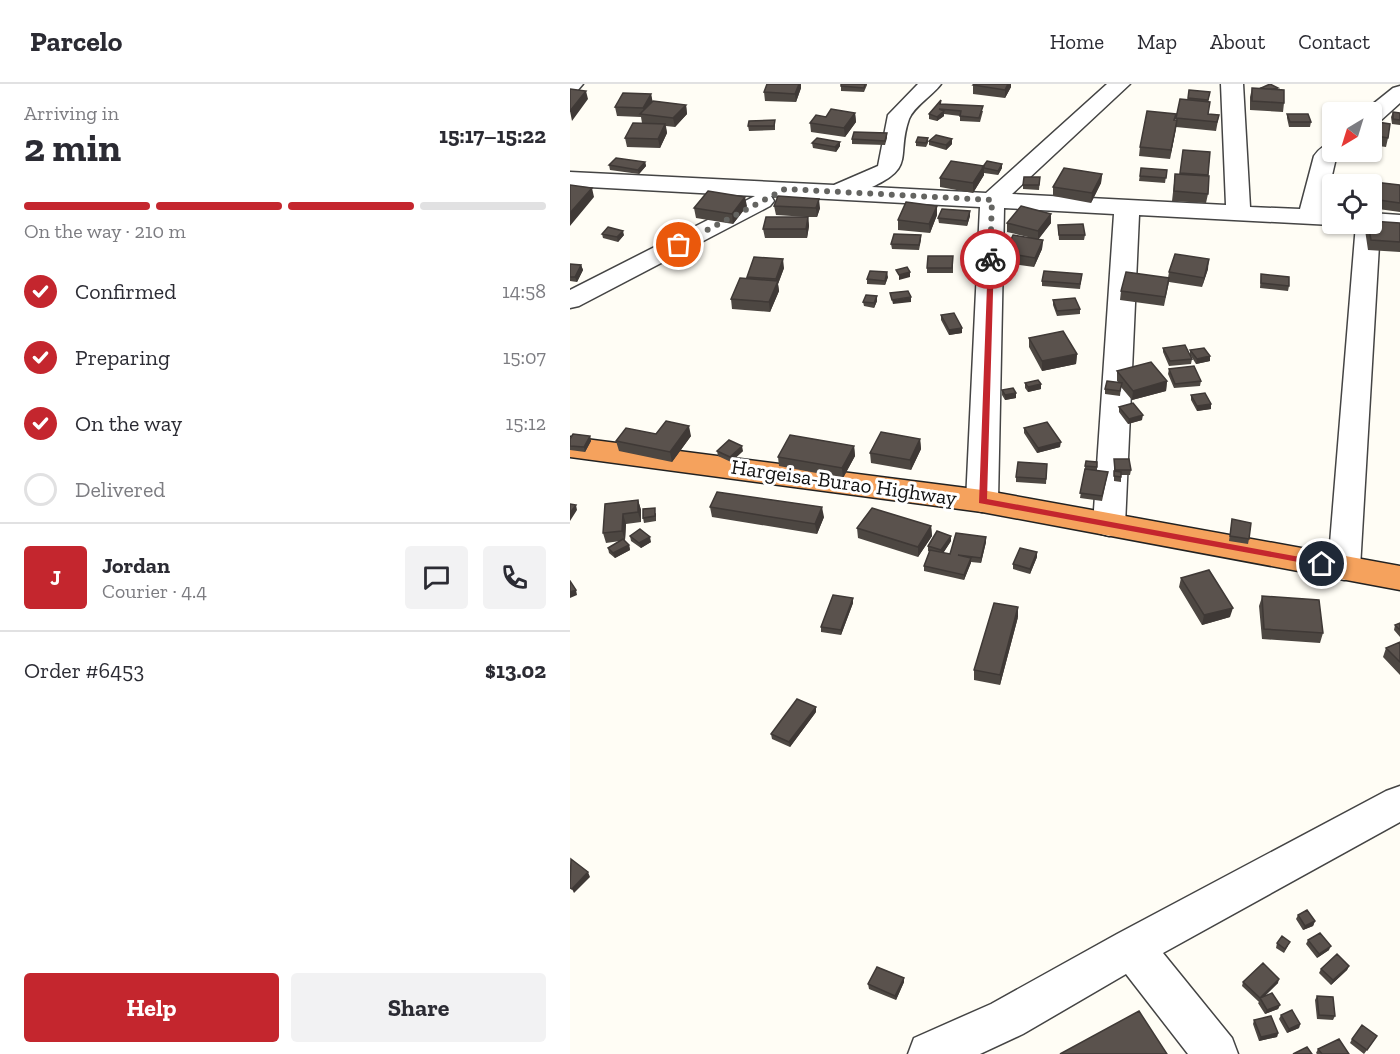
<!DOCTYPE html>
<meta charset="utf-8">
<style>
body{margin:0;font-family:"Zilla Slab",serif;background:#f2f2f3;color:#2b2b33;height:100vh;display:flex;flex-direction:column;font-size:22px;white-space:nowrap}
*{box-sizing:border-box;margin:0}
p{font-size:20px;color:#7c7c81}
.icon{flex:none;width:33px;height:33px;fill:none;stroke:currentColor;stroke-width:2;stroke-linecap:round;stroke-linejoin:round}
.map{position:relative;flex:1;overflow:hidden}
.side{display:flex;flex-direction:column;background:#fff;width:570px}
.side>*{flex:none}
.needle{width:39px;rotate:218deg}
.fabs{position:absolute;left:752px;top:18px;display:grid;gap:12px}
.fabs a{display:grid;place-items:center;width:60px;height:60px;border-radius:6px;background:#fff;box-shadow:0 2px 4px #0004;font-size:30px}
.pin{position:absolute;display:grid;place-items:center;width:51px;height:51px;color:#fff;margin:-26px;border:3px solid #fff;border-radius:50%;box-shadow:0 2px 6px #0007}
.courier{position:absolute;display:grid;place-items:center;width:60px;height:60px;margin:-30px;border:4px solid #c4262e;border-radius:50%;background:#fff;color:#222;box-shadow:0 2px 8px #0007}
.headline em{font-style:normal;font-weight:700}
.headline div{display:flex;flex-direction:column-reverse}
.headline{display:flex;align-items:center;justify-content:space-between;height:102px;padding:0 24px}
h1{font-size:39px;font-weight:700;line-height:45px}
.bar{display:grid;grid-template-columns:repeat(4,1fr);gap:9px 6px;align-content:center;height:72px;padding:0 24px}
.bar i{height:8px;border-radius:4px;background:#e1e1e2}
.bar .current{background:#c4262e}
.bar p{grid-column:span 4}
.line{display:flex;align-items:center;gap:15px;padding:0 24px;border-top:2px solid #e1e1e2}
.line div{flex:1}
.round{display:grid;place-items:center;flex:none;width:63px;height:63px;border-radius:6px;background:#f2f2f3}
ol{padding:0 24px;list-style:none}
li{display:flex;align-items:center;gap:18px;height:66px}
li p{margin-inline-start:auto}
li .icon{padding:6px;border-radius:50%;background:#c4262e;color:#fff;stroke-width:4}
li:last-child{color:#7c7c81}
li i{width:33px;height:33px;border:3px solid #e1e1e2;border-radius:50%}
.primary-button{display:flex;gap:12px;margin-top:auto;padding:12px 24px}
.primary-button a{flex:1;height:69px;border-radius:6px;background:#c4262e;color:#fff;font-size:24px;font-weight:700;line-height:69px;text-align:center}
.primary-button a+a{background:#f2f2f3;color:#2b2b33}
header{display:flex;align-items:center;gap:36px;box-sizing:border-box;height:84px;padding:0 30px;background:#fff;border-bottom:2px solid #e1e1e2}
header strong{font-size:28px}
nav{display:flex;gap:33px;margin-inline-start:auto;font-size:21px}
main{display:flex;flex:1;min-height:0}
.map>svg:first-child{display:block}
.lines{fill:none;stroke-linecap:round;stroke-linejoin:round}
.minor-casing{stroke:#444;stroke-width:3}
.highway-casing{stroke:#222;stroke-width:3}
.minor{fill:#fff;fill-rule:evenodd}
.highway{fill:#f5a25d;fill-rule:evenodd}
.wall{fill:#4d4742}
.shaded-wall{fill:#3f3936}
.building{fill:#5a524d;stroke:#3f3936;stroke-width:1.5}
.route{fill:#c4262e}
.done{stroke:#646461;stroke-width:6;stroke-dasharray:0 10.8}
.labels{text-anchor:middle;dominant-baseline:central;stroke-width:6;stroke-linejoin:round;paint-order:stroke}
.street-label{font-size:21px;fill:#111;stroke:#fff}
</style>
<header>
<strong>Parcelo</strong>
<nav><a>Home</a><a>Map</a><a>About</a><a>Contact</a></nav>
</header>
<main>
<section class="side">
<div class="headline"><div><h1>2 min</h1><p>Arriving in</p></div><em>15:17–15:22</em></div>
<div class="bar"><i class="current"></i><i class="current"></i><i class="current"></i><i></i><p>On the way · 210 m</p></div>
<ol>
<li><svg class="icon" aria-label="check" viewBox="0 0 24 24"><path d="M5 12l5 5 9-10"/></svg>Confirmed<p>14:58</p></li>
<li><svg class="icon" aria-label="check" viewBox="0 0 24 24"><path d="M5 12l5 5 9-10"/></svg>Preparing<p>15:07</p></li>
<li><svg class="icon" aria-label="check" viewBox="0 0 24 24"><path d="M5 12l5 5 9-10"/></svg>On the way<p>15:12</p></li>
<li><i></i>Delivered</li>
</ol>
<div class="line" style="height:108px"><b class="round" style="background:#c4262e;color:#fff">J</b><div><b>Jordan</b><p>Courier · 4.4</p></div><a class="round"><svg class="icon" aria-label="chat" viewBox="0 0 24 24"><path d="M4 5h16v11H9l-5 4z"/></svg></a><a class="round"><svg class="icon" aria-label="phone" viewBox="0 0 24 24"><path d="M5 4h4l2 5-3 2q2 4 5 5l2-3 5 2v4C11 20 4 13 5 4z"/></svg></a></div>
<div class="line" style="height:78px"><div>Order #6453</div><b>$13.02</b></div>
<div class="primary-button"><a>Help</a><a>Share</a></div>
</section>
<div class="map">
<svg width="830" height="970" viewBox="0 0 830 970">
<rect width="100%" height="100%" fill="#fffdf5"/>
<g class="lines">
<g class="minor-casing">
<path id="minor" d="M0,0H13L7,7L0,9Z
M348,0H371C362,12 344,22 339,35C326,72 346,83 302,103L416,109L537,0H560L442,110L656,121L651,0H673L680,123L730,125L744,72C749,65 754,61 762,59V68H772L766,74L754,126L762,127V140H769L762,141L569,131L555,441L550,449L539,452L528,449L523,441L544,130L434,124L428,417L423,425L412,428L401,425L396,417L410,123L201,112L204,117L200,122L9,222L0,224V206L185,112L0,102V88L264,101L308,82L318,31Z
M830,2V19L809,38L801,40V28H793L823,4Z
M801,129L830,131V145L810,144L790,484L786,493L774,496L762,493L758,484L786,140H801Z
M830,702V738L593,869L662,954L668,970H618L556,890L453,950L410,970H338L344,954L421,920L547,850L816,707Z"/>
</g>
<g class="highway-casing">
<path id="highway" d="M0,353L412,406L830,482V506L412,428L0,373Z"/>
</g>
<use href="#minor" class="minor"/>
<use href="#highway" class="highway"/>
</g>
<path class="wall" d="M271,0H297V1L294,8L271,7Z
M403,1L441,3L435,14L403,10Z
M231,4L226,18L195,17L194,8Z
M682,4H708L707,6L714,19L713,28L680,26V13Z
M640,8L638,18V30L649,31L646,47L606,43L600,75L569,72L570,63L606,36L610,15L617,16L618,14Z
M81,10L82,17L116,21L117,30L105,43L96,42L97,49L90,64L57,63L55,54L78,40L72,39L71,33L47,32L45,23Z
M371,16V20L413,27L410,38L390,37V32L374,30V32L367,37L359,35V30Z
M823,28L830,29V41L822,40L821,33Z
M285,29L286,38L275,53L241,48L240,39Z
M717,30L741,38L740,43H719L717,34Z
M801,37L818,54L816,63L801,61Z
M205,41V46L179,47L178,42Z
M317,49V54L315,61L282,60V55Z
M358,54V59L356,63L346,62V58Z
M359,57L382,60L376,66L359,61Z
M270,58V62L266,68L243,64L242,59Z
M613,66L640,68L638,92V110L636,119L602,117L605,90H610Z
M75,78L76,82L69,90L40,86L39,81Z
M432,80V84L428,91L414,89V91L403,109L370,103V94L414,82Z
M571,84L597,86L595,99L569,97Z
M532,90L531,99L521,119L483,112V103Z
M470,93L469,106L453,105V101Z
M804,98L830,101V128L801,124V115Z
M177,122L163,140L126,134L124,124Z
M204,122L250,124L247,133H238L239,142L237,154H195L193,145L237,133L206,131Z
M481,130V139L468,155L473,156L472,165L464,183L435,179V169L458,153L437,148V139Z
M367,131L360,149L328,146V136Z
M400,132L397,142L369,139L368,134Z
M830,139V168L798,166L795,146L797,140Z
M488,141L515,151L514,156H489Z
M32,150L54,151L48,158L33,154Z
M351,151V156L349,166L322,165L321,160Z
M383,172V189H357V184Z
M0,180L11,181L13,186L7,198L0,197Z
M214,184L208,200L209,207L200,228L162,225L161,215L177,195V193Z
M638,185L632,203L599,198L594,222L550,216L551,207L598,194L599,188Z
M512,190L510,205L472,202V197Z
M691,190L719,202L718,207L690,204Z
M318,193L315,201L297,200V195Z
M307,212V217L304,224L294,222L293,218Z
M483,216L510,225V230L487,232L483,221Z
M371,231L392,249L379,251L371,236Z
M459,254L507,270L506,280L472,287L459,263Z
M593,264L620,271V266L640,272V277L626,280L621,272L622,275L621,280L599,282L593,268Z
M599,285L631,297L630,302L604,304L598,290Z
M547,287L597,297L596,307L562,316L551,303L550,312L535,310V305L548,298L547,297Z
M455,299L471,305L458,308L455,304Z
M432,306L446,309V314L435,316L432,311Z
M621,311L641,320V325L627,327L621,316Z
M549,323L572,336L558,340L549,328Z
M454,344L490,363L467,369L454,349Z
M86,350L121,352L102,378L49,367L46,357Z
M20,352L21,357L15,368L0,366V355Z
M350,355L351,365L341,386L301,379L300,369Z
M284,362L285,372L273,394L209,382L208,373Z
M147,367H173L161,378L148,372Z
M544,375L561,386L560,391H551V398L544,397Z
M516,377L527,378V386L537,393L532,417L510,414Z
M477,380L476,400L446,398V393Z
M68,416L71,426V438L56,440L55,456L54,457L59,461L60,466L45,474L39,469L38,464L50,457L36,459L33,449Z
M140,423L254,433L247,450L142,433Z
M86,429V437L74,439L73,434Z
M662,435L679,455L678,460L659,457Z
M361,442L362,452L348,473L288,454L287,444Z
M60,452L81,458L71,464L61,457Z
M381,457L373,469L380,470L416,458L411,479L401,478L394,496L354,487V482L360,468L358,467V462Z
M467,473L460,490L443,485V480Z
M611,494L660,533L632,541L609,503Z
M692,513L753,549L750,559L692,555L689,522Z
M283,514V519L271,551L251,548V543Z
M448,533L430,601L404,596V586Z
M830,539V553L824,546L825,541Z
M830,558V591L813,573L816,564Z
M246,628L220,663L202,655L201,650Z
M728,831L745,837L743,842L733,846L726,835Z
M738,856L759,866L747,874L736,860Z
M707,859L718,862L714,869L706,864Z
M779,882L777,886L761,901L749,889L751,885Z
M334,898L326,916L299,905L298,900Z
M673,898L708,899L694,912L710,921L708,925L695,930L688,919L689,918L672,902Z
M747,912L765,932L763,936L747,935L745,916Z
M711,931L730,940L729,944L717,949L709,935Z
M684,936L708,949L707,953L689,957L683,940Z
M807,952L794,970L780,959L782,955Z
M748,965L779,970H747L746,969Z"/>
<path class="shaded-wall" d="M229,0H231V4L226,18L225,10Z
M438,0H441V3L435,14V6Z
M16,7L18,15L2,37L0,27Z
M81,10L83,19L75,30L73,24Z
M116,21L117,30L105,43L103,34Z
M374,27V32L367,37V33Z
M285,29L286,38L275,53L274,44Z
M607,36L606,45L600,75L601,66Z
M95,40L97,49L90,64L88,55Z
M382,55V60L376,66V61Z
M270,58V62L266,68L265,63Z
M75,78L76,82L69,90L68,86Z
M432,80V84L428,91V87Z
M414,82V91L403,109V99Z
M532,90L531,99L521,119L522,109Z
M22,104L24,113L0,142V129Z
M175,113L177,122L163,140L162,130Z
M249,115L250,124L247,133L246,124Z
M367,122V131L360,149L359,140Z
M400,127V132L397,142V137Z
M481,130V139L468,156V147Z
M238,133L239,142L237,154L236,145Z
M53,147L54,151L48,158L47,153Z
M473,156L472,165L464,183L465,174Z
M213,175L214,184L208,200L209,207L200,228L199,218L206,201V195Z
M639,175L638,185L632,203L634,194Z
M11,181L13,186L7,198L5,193Z
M317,188L318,193L315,201V197Z
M340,188V193L329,196V191Z
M307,212V217L304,224V219Z
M341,213V218L323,220L322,216Z
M392,244V249L379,251V246Z
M507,270L506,280L472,287V277Z
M640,272V277L626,280L627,275Z
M597,297L596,307L562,316L563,307Z
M471,300V305L458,308V303Z
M446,309V314L435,316V311Z
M641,320V325L627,327V322Z
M573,331L572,336L558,340L559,335Z
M119,342L121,352L102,378L100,368Z
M20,352L21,357L15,368L14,363Z
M350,355L351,365L341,386L340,376Z
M491,358L490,363L467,369L468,364Z
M172,362L173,367L161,378L160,373Z
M284,362L285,372L273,394L272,384Z
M68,416L71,426V438L68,428Z
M6,421L7,426L0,437V429Z
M252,423L254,433L247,450L245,440Z
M53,430L56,440L55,456L52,447Z
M361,442L362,452L348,473V463Z
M381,452V457L372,471L371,466Z
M80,453L81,458L71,464L69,459Z
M416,453V458L411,479V474Z
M59,461L60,466L45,474L43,469Z
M467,468V473L460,490V485Z
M401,474V479L394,496V491Z
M6,506L7,511L0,514V508Z
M283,514V519L271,551V546Z
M448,523V533L430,601V591Z
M663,524L660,533L632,541L634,531Z
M246,623V628L220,663L219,658Z
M18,788L20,793L4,809L2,805Z
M745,837L743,842L733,846L735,842Z
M761,862L759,866L747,874L749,870Z
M779,882L777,886L761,901L763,896Z
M334,894V898L326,916L325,912Z
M709,895L708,899L691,916L690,914Z
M710,921L708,925L695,930L697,926Z
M730,940L729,944L717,949L719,945Z
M708,949L707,953L689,957L691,953Z"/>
<path class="building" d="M197,0H229L225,10L194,8Z
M271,0H295L294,4L271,2Z
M404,0H438L435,6L403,1Z
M700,0L708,4L703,5H693L691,4Z
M682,4L714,6V19L682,17Z
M0,5L16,7L0,27Z
M619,6L640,8L638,16L618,14Z
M53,9L81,10L73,24L45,23Z
M610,15L640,18L638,30L649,31L647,38L606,34Z
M371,16L370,20L413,22L409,34L390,32L391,27L369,25L374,27L367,33L359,30Z
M83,17L116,21L103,34L70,30Z
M261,25L285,29L274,44L240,39L246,31L256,33Z
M577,27L606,30L604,36H607L601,66L570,63Z
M823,28L830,29V36L823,35Z
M717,30H738L741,38H720Z
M205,36L204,42H178L179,37Z
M801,37L820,40L818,54L801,51Z
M63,39L95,40L88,55L55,54Z
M284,48L317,49L315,57L282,55Z
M366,51L382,55L376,61L359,57Z
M348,53L358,54L356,59L346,58Z
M247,54L270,58L265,63L242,59Z
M613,66L640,68L638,91L610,89Z
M46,74L75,78L68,86L39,81Z
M381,77L414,82L403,99L370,94Z
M417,77L432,80L428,87L414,84V82L412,84Z
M494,84L532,90L522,109L483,103Z
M571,84L597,86L596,94L570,92Z
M605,90L639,92L638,110L604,107Z
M454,93H470L469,101H453Z
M804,98L830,101V119L802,115Z
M0,101L22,104L0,129Z
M138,107L175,113L162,130L124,124Z
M208,112L249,115L246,124L204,122Z
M336,118L367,122L359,140L328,136Z
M451,122L481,130L468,147L437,139Z
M372,125L400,127L397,137L368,134Z
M196,133H238L236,145H193Z
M801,137L830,139V158L801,156L798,140H801Z
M513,140L515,151H489L488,141Z
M38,143L53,147L47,153L32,150Z
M324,150L351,151L349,161L321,160Z
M443,151L473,156L465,174L435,169Z
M605,170L639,175L634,194L599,188Z
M358,172H383L382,184H357Z
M184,173L213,175L206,195L177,193Z
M0,180L11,181L5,193H0Z
M337,183L340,188L329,191L326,186Z
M300,187L317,188L315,197L297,195Z
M474,187L512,190L510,200L472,197Z
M556,188L599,194L595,213L551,207Z
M691,190L719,193V202L691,199Z
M170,194L208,197L199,218L161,215Z
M338,207L341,213L322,216L320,209Z
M296,211L307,212L304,219L293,218Z
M505,214L510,225L487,227L483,216Z
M384,229L392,244L379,246L371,231Z
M493,247L507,270L472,277L459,254Z
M615,261L622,275L600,277L593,264Z
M634,264L640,272L627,275L620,266Z
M581,278L597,297L563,307L547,287Z
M624,282L631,297L605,300L599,285Z
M468,296L471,300L458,303L455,299Z
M537,297L552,299L550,307L535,305Z
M443,304L446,309L435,311L432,306Z
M635,309L641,320L627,322L621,311Z
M563,319L573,331L559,335L549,323Z
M96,337L119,342L100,368L46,357L56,344L86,350Z
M477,338L491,358L468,364L454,344Z
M311,348L350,355L340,376L300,369Z
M3,350L20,352L14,363L0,362V355Z
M220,351L284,362L272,384L208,373Z
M159,356L172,362L160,373L147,367Z
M544,375H559L561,386H545Z
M516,377L527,378V383L515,382Z
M448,378L477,380L476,395L446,393Z
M515,385L538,388L532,412L510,409Z
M544,387L551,388V393L544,392Z
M147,408L252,423L245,440L140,423Z
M68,416V428L53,430L52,447L33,449L35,420Z
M0,420L6,421L0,429Z
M85,424V432L73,434V425Z
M302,424L361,442L348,463L287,444Z
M662,435L681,439L679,455L660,452Z
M70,445L80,453L69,459L60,452Z
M367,447L381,452L371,466L358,462Z
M386,449L416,453L411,474L388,471L401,474L394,491L354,482L360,466L380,470Z
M53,455L59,461L43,469L38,464Z
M450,464L467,468L460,485L443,480Z
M639,486L663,524L634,531L611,494Z
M0,497L6,506L0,508Z
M263,511L283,514L271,546L251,543Z
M692,512L749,516L753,549L694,545Z
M424,519L448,523L430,591L404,586Z
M830,539V546L825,541Z
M830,558V578L816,564Z
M227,615L246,623L219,658L201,650Z
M1,775L18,788L2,805L0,804Z
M737,826L745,837L735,842L728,831Z
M750,849L761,862L749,870L738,856Z
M712,852L720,858L715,865L707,859Z
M767,870L779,882L763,896L751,885Z
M693,879L709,895L690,914L673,898Z
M307,883L334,894L325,912L298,900Z
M702,909L710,921L697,926L690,914Z
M747,912L763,913L765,932L749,931Z
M722,926L730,940L719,945L711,931Z
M569,927L597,970H490Z
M701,932L708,949L691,953L684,936Z
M792,941L807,952L797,966L782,955Z
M769,955L779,970H752L748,965Z
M737,963L742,970H723Z"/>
<path class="route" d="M418,174L424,175L417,415L752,477L756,480L755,483L409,419Z"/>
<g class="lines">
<path class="done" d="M109,161L215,105L422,116L420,175"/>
</g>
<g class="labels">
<g class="street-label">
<text transform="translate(274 398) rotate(8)">Hargeisa-Burao Highway</text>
</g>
</g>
</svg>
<div class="fabs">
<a><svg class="needle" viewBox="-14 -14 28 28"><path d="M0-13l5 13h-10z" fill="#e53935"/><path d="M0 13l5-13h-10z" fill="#7c7c81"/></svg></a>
<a><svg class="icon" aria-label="locate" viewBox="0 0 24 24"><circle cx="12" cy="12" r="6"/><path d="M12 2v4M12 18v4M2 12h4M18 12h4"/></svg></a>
</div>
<div class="pin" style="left:109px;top:161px;background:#ea580c"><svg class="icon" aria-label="bag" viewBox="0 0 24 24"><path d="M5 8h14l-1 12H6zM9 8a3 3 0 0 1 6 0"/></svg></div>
<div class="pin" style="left:752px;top:480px;background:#1f2937"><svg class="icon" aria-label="home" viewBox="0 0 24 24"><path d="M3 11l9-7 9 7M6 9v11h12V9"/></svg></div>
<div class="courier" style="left:420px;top:175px"><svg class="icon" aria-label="bike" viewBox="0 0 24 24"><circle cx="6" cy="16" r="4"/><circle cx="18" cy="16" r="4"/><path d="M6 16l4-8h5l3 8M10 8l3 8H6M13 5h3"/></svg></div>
</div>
</main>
